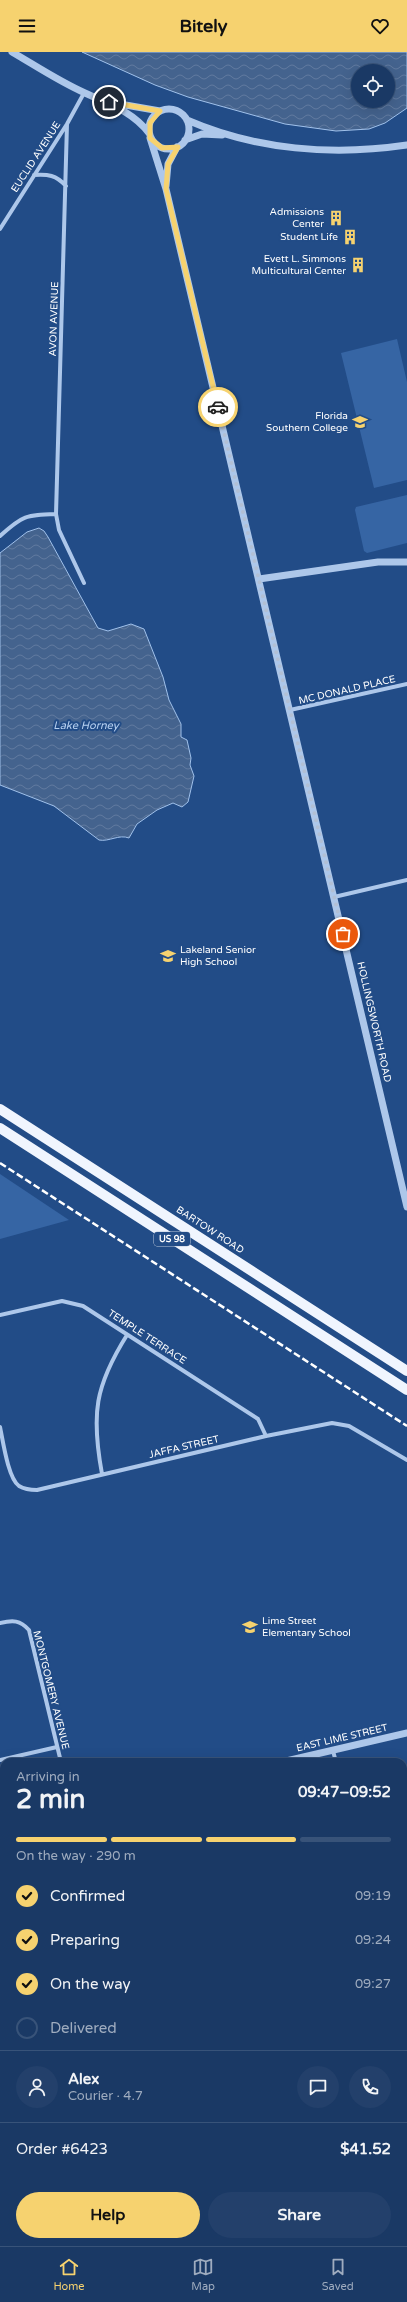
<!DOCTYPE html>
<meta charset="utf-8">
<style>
body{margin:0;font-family:"Varela Round",sans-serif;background:#23406b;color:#f1f3f6;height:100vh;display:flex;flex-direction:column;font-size:15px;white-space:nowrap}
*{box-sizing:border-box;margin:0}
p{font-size:13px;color:#9facbf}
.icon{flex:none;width:22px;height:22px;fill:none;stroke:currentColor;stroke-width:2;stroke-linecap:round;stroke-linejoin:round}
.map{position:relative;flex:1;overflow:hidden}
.side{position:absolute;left:0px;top:1706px;width:407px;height:488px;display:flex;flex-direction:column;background:#1a3965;border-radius:12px 12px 0 0;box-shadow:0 4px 16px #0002,0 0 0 1px #385379}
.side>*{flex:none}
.buttons{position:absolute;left:351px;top:12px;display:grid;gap:8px}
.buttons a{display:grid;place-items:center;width:44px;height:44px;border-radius:50%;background:#1a3965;box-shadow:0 4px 16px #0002,0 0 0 1px #385379;font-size:20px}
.pin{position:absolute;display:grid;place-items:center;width:34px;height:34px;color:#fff;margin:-17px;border:2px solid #fff;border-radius:50%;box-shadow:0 1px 4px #0007}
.courier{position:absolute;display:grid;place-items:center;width:40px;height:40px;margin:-20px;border:3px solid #f6d26f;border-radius:50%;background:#fff;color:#222;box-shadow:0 1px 5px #0007}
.overview em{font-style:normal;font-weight:700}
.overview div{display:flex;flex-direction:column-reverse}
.overview{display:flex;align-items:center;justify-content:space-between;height:68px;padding:0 16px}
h1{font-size:26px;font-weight:700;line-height:30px}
.bar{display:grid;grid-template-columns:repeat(4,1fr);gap:6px 4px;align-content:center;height:48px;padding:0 16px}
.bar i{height:5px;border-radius:3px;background:#385379}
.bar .selected{background:#f6d26f}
.bar p{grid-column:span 4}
.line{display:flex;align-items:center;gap:10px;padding:0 16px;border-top:1px solid #385379}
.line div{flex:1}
.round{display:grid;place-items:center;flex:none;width:42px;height:42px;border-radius:21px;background:#23406b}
ol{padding:0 16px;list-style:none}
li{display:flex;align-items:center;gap:12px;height:44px}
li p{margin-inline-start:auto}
li .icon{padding:4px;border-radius:50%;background:#f6d26f;color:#111;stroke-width:4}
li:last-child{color:#9facbf}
li i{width:22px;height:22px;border:2px solid #385379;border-radius:50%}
.cta{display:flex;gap:8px;margin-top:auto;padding:8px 16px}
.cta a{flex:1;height:46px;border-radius:24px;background:#f6d26f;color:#111;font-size:16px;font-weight:700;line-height:46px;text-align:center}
.cta a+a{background:#23406b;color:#f1f3f6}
header{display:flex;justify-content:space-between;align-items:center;height:52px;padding:0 16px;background:#f6d26f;color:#111;font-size:18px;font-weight:700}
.dock{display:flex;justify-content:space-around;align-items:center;height:56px;border-top:1px solid #385379;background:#1a3965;font-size:11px;color:#9facbf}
.dock a{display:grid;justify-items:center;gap:2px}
.dock .selected{color:#f6d26f}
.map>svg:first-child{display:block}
.forest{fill:url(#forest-firs)}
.park{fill:#3665a4}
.water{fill:url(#water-waves);stroke:#a0c1eb;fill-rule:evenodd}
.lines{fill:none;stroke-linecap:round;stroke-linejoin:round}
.minor{stroke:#adc7ea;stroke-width:4}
.tertiary{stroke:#adc7ea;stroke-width:7}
.primary{stroke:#f0f5fe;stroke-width:10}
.rail{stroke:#fff;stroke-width:2.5;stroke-dasharray:7 3;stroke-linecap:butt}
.done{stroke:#b2c0d5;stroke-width:4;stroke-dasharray:0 7.2}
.route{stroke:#f6d26f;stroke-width:5}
.labels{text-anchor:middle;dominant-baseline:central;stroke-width:4;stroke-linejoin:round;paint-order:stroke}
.shield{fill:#224c87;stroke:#bdc9db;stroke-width:1}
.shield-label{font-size:9px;font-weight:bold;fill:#fff}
.street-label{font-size:10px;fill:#fff;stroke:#224c87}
.poi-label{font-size:10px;fill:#fff;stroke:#224c87;text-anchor:end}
.water-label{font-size:11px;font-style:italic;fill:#b8d1f1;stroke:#224c87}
</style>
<header><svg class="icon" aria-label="menu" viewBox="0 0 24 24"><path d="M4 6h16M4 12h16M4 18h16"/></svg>Bitely<svg class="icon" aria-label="heart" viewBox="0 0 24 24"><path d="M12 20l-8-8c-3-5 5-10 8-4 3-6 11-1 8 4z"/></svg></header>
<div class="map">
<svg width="407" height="2194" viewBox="0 0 407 2194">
<defs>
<pattern id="forest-firs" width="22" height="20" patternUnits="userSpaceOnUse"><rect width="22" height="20" fill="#3665a4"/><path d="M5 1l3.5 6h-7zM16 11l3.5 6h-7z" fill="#547cb2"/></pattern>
<pattern id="water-waves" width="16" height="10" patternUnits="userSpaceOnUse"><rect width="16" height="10" fill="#44638e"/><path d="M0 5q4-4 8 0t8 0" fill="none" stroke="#607a9f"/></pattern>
</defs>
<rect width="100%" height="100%" fill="#224c87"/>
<path class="forest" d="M0,1854L4,1855V2072L0,2075Z"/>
<path class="park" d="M397,287L407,330V428L374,436L341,301Z
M407,443V491L367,501L364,499L355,458L356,455Z
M0,1122L69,1168L0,1187Z"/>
<path class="water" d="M82,0H407V56L385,71L369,77L336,79L285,72L188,45L155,33ZM358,19H388V49H358Z
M39,476L44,479L48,485L98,576L108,579L131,572L144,577L163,625L169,648L181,672V685L187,688L191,706L190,713L194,724L188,750L182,755L173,751L157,758L137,772L129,786C119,782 109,790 99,788L54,754L0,733V501L27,480Z"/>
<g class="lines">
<path class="minor" d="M34,123C48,122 56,123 66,134
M0,177L67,72L84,41
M56,462L67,72
M0,484C23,463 26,463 56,462L59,478L84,531
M290,658L407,632
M334,845L407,828
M0,1263L62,1249L83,1254L258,1367L266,1384
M0,1375C3,1389 8,1426 19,1434C24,1437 31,1438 37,1438L266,1384L332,1371L349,1374L407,1408
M102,1422C91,1362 95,1334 127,1283
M0,1571C13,1568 20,1568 29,1578L61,1710
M333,1699L336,1710
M0,1708L57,1695
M0,1780L4,1779
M403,1860L407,1859
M403,1995L407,2012
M403,2043L407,2042
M36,2190L37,2194"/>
<path class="tertiary" d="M12,0C36,14 60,30 85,41C109,52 132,59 149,81
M114,51L160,59
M149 77a20 20 0 1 1 40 0a20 20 0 1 1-40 0Z
M187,68C256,98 333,104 407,93
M150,86L166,137L407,1155
M185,88L202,82L222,83
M166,134L168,112L177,95
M259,527L378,510H407
M282,1710L407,1681
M0,2101L4,2098"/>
<path class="primary" d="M0,1057L407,1319
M0,1076L407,1338"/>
<path class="rail" d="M0,1111L407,1374"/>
</g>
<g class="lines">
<path class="done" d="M218,355L343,882"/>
<path class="route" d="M109,50L160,59L150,71V86L162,96L178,95L168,112L166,137L218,355"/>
</g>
<defs>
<g id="building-bare" transform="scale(1.2)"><path d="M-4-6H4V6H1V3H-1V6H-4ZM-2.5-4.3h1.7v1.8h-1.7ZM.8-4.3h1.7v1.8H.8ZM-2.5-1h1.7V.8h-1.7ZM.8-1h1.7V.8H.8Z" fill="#f6d26f" stroke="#224c87" stroke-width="2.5" paint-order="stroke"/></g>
<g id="university-bare" transform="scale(1.2)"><path d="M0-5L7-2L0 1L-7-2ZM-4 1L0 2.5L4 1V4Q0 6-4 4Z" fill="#f6d26f" stroke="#224c87" stroke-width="2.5" paint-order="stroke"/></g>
<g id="school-bare" transform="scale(1.2)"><path d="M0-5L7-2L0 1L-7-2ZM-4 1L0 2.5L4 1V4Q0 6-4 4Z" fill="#f6d26f" stroke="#224c87" stroke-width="2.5" paint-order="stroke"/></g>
</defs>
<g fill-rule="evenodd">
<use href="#building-bare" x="336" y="166"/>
<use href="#building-bare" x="350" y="185"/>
<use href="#building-bare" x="358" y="213"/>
<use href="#university-bare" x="360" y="370"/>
<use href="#school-bare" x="168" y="904"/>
<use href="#school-bare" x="250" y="1575"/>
</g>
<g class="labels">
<rect class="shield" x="154" y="1180" width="36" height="14" rx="3"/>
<g class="shield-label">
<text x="172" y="1187">US 98</text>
</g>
<g class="street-label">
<text transform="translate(36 105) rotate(-57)">EUCLID AVENUE</text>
<text transform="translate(54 267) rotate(-88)">AVON AVENUE</text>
<text transform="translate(347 638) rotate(-13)">MC DONALD PLACE</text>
<text transform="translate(374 970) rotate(77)">HOLLINGSWORTH ROAD</text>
<text transform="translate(210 1178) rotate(33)">BARTOW ROAD</text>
<text transform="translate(147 1285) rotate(33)">TEMPLE TERRACE</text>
<text transform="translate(184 1395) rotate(-13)">JAFFA STREET</text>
<text transform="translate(51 1638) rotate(76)">MONTGOMERY AVENUE</text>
<text transform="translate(342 1686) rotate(-13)">EAST LIME STREET</text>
</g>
<g class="poi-label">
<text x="324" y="160">Admissions<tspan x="324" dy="12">Center</tspan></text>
<text x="338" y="185">Student Life</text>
<text x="346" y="207">Evett L. Simmons<tspan x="346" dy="12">Multicultural Center</tspan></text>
<text x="348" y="364">Florida<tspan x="348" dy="12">Southern College</tspan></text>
<text x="180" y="898" text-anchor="start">Lakeland Senior<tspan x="180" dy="12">High School</tspan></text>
<text x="262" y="1569" text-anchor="start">Lime Street<tspan x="262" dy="12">Elementary School</tspan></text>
</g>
<g class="water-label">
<text x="86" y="673">Lake Horney</text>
</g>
</g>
</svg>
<div class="buttons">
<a><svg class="icon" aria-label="locate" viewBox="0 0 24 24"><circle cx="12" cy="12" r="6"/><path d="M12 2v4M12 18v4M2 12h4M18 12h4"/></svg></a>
</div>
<div class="pin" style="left:343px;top:882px;background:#ea580c"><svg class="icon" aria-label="bag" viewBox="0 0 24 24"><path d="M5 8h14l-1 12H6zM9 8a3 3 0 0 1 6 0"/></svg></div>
<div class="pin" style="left:109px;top:50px;background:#1f2937"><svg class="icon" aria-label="home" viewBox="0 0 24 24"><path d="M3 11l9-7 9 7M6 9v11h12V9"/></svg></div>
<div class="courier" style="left:218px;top:355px"><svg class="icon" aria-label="car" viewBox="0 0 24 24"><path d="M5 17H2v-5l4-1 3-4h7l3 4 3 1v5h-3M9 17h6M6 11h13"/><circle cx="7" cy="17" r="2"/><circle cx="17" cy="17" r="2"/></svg></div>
<section class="side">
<div class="overview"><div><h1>2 min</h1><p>Arriving in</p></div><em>09:47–09:52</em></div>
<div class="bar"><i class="selected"></i><i class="selected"></i><i class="selected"></i><i></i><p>On the way · 290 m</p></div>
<ol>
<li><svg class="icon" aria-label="check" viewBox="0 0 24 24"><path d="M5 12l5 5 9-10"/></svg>Confirmed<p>09:19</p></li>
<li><svg class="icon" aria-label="check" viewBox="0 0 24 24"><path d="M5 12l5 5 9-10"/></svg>Preparing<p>09:24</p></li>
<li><svg class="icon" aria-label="check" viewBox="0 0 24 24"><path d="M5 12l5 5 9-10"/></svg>On the way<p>09:27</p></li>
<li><i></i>Delivered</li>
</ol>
<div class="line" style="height:72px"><a class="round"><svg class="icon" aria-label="person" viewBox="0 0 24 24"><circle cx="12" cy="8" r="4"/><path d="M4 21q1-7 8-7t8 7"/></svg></a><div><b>Alex</b><p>Courier · 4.7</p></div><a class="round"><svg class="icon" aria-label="chat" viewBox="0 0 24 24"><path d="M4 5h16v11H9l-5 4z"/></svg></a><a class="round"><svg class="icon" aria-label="phone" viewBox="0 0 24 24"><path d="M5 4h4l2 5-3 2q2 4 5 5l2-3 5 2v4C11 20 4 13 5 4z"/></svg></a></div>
<div class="line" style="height:52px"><div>Order #6423</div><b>$41.52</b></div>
<div class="cta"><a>Help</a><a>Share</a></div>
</section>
</div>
<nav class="dock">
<a class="selected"><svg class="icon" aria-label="home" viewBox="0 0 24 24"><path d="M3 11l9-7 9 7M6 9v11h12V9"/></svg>Home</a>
<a><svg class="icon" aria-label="map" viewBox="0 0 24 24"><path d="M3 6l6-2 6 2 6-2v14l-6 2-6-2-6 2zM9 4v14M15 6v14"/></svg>Map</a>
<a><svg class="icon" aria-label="saved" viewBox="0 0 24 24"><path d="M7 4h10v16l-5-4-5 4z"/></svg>Saved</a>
</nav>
